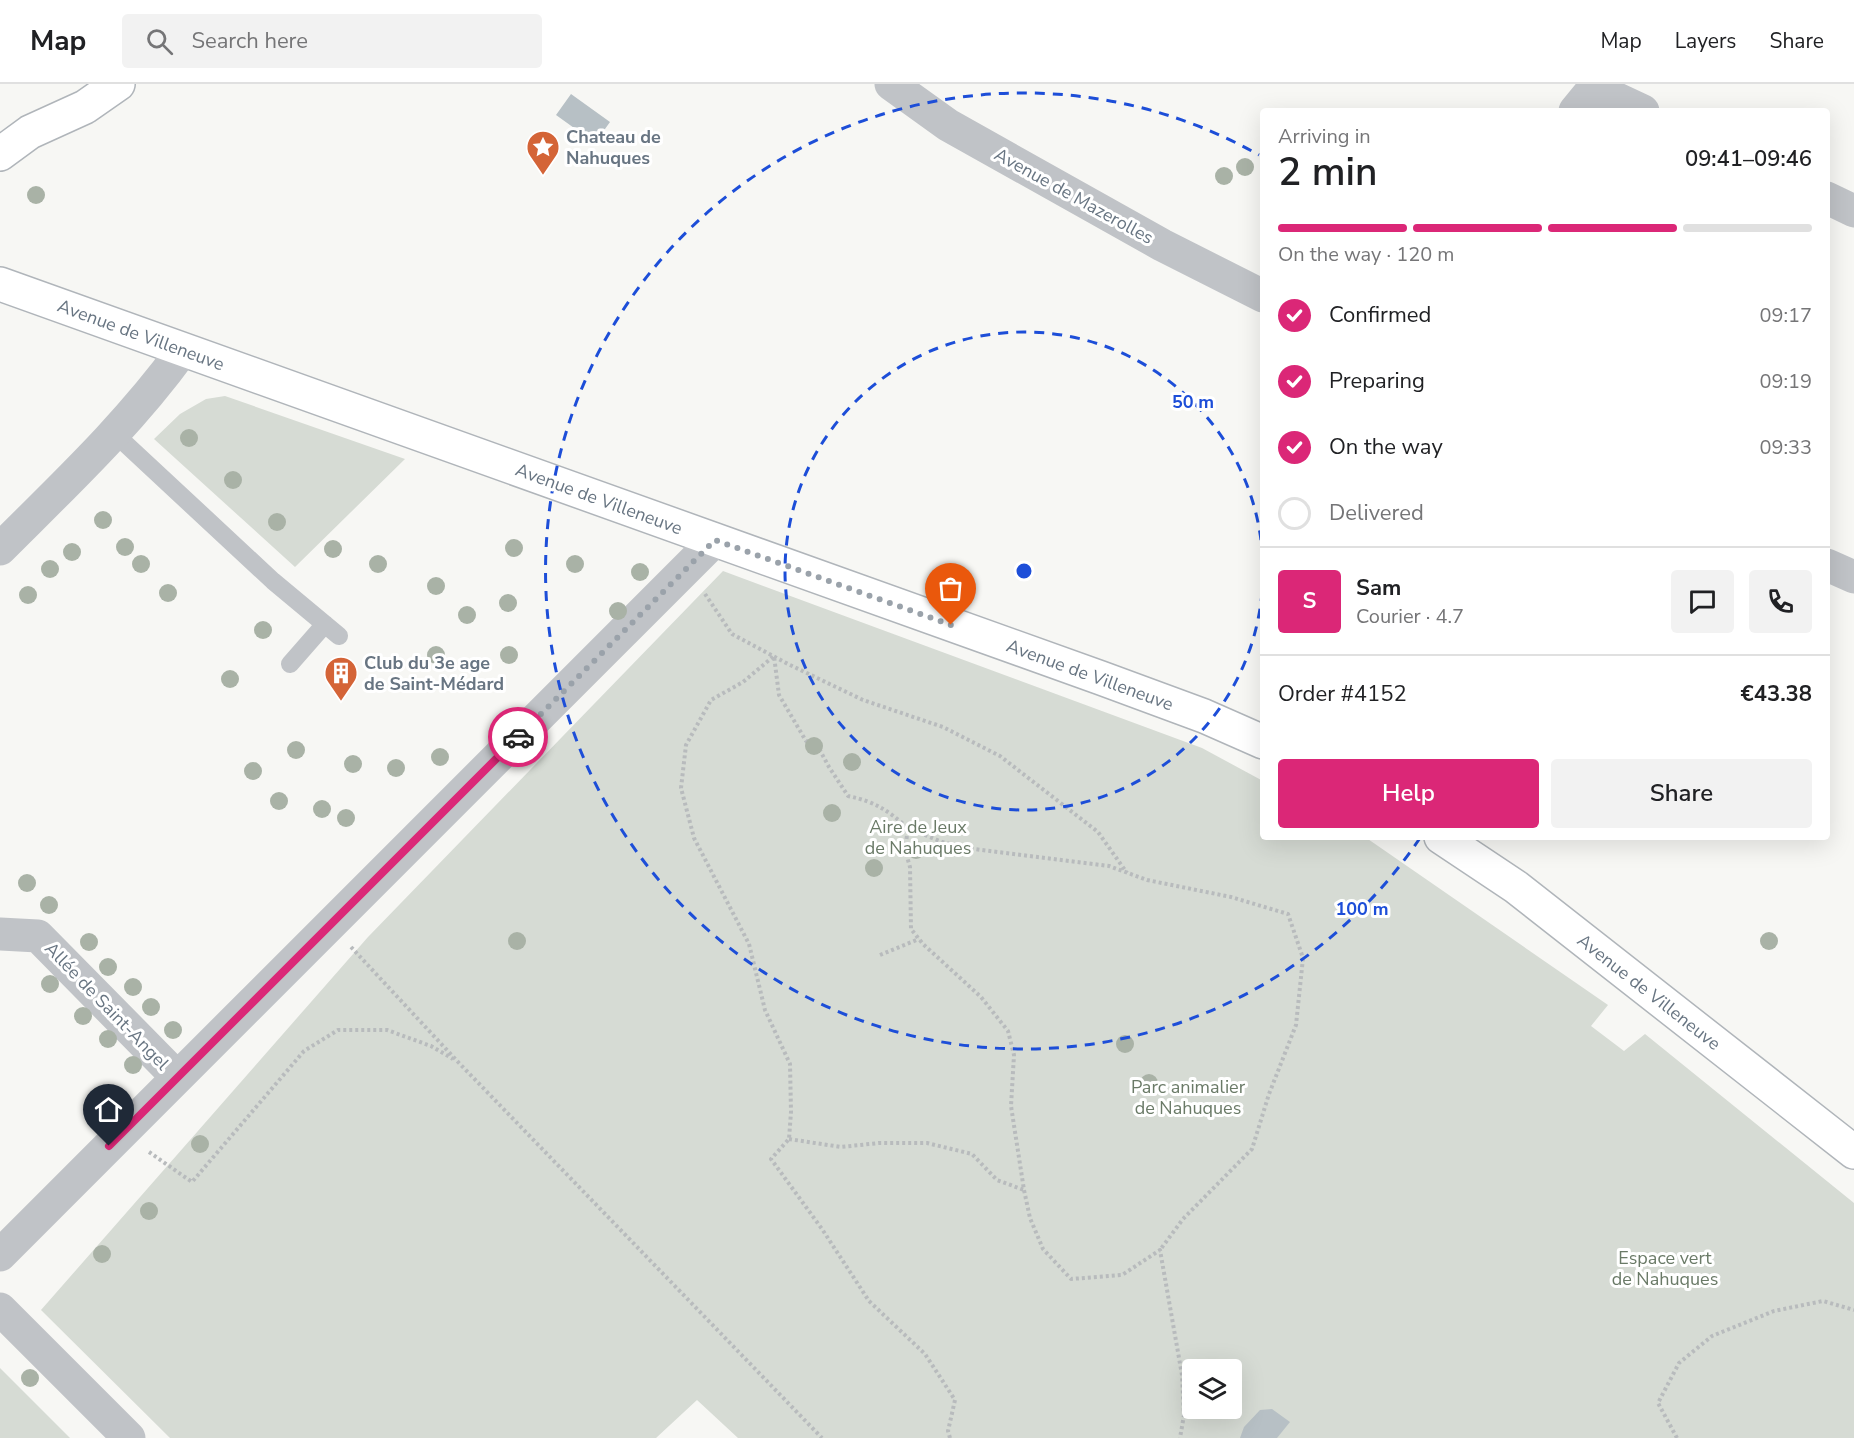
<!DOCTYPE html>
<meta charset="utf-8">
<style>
body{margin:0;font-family:"Nunito Sans",sans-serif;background:#f2f2f2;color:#202124;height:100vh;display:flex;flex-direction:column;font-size:22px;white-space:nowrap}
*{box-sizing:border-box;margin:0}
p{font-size:20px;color:#757577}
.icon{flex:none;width:33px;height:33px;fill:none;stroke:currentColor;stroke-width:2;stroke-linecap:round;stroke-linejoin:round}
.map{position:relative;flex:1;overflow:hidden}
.details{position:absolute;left:1260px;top:24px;width:570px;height:732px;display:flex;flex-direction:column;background:#fff;border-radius:6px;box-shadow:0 6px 24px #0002}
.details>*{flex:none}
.fabs{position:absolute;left:1182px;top:1275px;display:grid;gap:12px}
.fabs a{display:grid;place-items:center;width:60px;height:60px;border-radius:6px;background:#fff;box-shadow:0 6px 24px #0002;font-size:30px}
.pin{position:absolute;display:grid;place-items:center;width:51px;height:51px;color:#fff;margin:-62px -26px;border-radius:50% 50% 50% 0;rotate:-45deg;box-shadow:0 0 6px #0007}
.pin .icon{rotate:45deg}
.courier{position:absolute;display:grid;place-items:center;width:60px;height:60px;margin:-30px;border:4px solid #db2777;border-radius:50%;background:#fff;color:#222;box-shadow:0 2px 8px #0007}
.overview em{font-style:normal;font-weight:600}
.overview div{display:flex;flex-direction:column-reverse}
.overview{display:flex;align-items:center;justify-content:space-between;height:102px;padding:0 18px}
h1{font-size:39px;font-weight:600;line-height:45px}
.bar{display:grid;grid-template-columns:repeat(4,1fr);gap:9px 6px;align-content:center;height:72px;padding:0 18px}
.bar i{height:8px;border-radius:4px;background:#e0e0e0}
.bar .current{background:#db2777}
.bar p{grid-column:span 4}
.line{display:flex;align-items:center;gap:15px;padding:0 18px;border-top:2px solid #e0e0e0}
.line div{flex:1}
.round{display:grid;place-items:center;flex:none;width:63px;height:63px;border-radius:6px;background:#f2f2f2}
ol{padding:0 18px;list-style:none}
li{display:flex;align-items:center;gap:18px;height:66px}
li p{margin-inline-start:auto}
li .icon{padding:6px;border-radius:50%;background:#db2777;color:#fff;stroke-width:4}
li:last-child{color:#757577}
li i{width:33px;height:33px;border:3px solid #e0e0e0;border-radius:50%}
.primary-button{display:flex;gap:12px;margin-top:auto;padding:12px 18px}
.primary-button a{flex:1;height:69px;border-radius:6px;background:#db2777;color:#fff;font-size:24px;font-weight:600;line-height:69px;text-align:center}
.primary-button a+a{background:#f2f2f2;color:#202124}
header{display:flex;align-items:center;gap:36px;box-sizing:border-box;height:84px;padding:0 30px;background:#fff;border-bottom:2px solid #e0e0e0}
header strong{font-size:28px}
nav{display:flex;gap:33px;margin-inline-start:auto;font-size:21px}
.search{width:420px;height:54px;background:#f2f2f2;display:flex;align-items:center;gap:15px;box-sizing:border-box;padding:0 21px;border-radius:6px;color:#757577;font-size:22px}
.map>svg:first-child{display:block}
.green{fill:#d6dbd4;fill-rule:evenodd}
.water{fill:#b7c0c5}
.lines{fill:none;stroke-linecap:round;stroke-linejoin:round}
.secondary-casing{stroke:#b0b5ba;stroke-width:36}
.path{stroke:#b8bbbd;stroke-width:4;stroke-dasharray:3 3;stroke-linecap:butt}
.lane{stroke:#c0c3c7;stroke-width:18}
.street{stroke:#c0c3c7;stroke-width:33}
.secondary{stroke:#fff;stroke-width:33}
.tree{fill:#a9b2a6}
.done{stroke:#9aa2aa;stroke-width:6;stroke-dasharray:0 10.8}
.route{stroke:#db2777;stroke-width:8}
.ring{fill:none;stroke:#1d4ed8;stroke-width:3;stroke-dasharray:10 8}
.labels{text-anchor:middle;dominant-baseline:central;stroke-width:6;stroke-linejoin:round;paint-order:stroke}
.poi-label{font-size:18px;font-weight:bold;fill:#687582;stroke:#fff;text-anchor:start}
.street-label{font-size:18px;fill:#687582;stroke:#fff}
.park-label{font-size:18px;fill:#6a7a67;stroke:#fff}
.centre{fill:#1d4ed8;stroke:#fff;stroke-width:3}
.ring-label{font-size:18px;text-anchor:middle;font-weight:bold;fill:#1d4ed8;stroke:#fff;stroke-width:6;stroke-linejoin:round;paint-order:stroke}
</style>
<header>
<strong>Map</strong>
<div class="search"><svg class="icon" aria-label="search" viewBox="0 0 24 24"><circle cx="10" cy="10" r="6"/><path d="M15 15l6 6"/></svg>Search here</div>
<nav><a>Map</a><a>Layers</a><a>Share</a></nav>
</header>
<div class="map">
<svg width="1854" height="1354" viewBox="0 0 1854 1354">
<rect width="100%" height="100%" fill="#f7f7f4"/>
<path class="green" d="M225,312L405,375L295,483L154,355L180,330L206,315Z
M723,487L1202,664L1263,697V753H1365L1608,921L1591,942L1624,967L1645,950L1854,1119V1354H738L697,1316L656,1354H170L41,1226L368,853ZM1192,1286H1232V1324H1192Z
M0,1284L70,1354H0Z"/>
<path class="water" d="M571,10L610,38L595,59L556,31Z
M1272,1325L1290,1338L1277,1354H1240L1244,1343L1260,1326Z"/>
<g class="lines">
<g class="secondary-casing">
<path id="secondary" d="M0,70L30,48L85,23L118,0
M0,200L1101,594L1204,632L1263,658
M1441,753L1516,803L1854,1068"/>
</g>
<path class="path" d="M705,510L732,550L788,580L863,616L943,643L1000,672L1098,748L1127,789
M908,744L942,758L966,764L1109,782L1147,796L1231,813L1288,830L1303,874L1296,941L1269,1010L1252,1065L1183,1135L1160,1166
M351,863L459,979L822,1354
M880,871L919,855
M789,1055L841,1063L879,1059H927L972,1070L997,1096L1024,1106
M149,1068L192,1098L304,967L338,946H387L431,962L453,975
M950,1354L948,1347L955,1316L925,1270L869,1217L822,1145L771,1075L789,1055L791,1028L790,980L765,926L749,860L694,754L681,704L686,661L711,616L743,598L774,572L779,611L806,657L816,659L829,683L848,712C876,718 887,726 908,744L905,766L910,783L911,845L923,860L981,913L1008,947L1014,971L1011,1022L1024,1106L1030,1134L1043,1165L1071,1195L1122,1191L1160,1166L1182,1291L1184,1331L1180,1354
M1677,1354L1658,1319L1679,1279L1712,1252L1774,1227L1823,1217L1854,1226"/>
<path class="lane" d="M115,350L273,497L339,552
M290,580L325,540"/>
<path class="street" d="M891,0L948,41L1162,161L1263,212
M1594,4L1643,27
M1575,27L1597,0
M1827,114L1854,127
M0,465C64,401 129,340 182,267
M1827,481L1854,493
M0,850L38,852L177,993
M0,1171L715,456
M0,1225L129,1354"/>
<use href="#secondary" class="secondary"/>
</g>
<g class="tree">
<circle cx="1245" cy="83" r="9"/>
<circle cx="1224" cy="92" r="9"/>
<circle cx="36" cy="111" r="9"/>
<circle cx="189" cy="354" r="9"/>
<circle cx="233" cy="396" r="9"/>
<circle cx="103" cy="436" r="9"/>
<circle cx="277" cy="438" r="9"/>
<circle cx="125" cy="463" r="9"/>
<circle cx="514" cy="464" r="9"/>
<circle cx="333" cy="465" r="9"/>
<circle cx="72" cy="468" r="9"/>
<circle cx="141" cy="480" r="9"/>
<circle cx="378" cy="480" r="9"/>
<circle cx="575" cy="480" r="9"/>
<circle cx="50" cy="485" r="9"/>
<circle cx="640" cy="488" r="9"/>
<circle cx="436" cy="502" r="9"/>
<circle cx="168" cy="509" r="9"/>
<circle cx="28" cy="511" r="9"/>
<circle cx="508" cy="519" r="9"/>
<circle cx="618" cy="527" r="9"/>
<circle cx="467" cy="531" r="9"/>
<circle cx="263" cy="546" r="9"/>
<circle cx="436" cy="571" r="9"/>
<circle cx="509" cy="571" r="9"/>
<circle cx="230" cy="595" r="9"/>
<circle cx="814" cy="662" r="9"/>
<circle cx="296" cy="666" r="9"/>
<circle cx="440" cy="673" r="9"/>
<circle cx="852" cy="678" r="9"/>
<circle cx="353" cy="680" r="9"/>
<circle cx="396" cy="684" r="9"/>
<circle cx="253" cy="687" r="9"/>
<circle cx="279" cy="717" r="9"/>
<circle cx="322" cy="725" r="9"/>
<circle cx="832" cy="729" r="9"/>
<circle cx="346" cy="734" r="9"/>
<circle cx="916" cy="766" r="9"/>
<circle cx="874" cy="784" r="9"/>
<circle cx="27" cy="799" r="9"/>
<circle cx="49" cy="821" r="9"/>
<circle cx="517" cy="857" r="9"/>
<circle cx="1769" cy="857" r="9"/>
<circle cx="89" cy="858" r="9"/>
<circle cx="108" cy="883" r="9"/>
<circle cx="50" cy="900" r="9"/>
<circle cx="133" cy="903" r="9"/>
<circle cx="151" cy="923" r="9"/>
<circle cx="83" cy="932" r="9"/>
<circle cx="173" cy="946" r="9"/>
<circle cx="108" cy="955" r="9"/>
<circle cx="1125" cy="960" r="9"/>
<circle cx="133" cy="981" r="9"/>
<circle cx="1149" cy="999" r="9"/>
<circle cx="200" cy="1060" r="9"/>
<circle cx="149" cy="1127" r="9"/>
<circle cx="102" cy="1170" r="9"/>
<circle cx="30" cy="1294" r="9"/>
</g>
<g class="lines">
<path class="done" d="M518,653L715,456L951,541"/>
<path class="route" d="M109,1062L518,653"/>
</g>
<g class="ring">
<path d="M1263 489A239 239 0 1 1 1263 485"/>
<path d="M1420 754A478 478 0 1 1 1259 71"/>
</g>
<defs>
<g id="sight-pin" transform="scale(1.725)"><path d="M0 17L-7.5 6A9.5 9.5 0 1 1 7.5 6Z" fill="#d46437" stroke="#fff"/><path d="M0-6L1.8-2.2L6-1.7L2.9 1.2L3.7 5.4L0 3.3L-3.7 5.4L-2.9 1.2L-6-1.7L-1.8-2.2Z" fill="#fff"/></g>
<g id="building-pin" transform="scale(1.725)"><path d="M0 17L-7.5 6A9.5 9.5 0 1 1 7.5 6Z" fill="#d46437" stroke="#fff"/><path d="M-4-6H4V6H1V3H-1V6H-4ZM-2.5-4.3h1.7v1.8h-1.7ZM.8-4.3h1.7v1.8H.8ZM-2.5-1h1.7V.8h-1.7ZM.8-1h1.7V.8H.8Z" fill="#fff"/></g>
</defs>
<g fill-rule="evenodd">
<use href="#sight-pin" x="543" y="63"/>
<use href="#building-pin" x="341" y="589"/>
</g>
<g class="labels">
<g class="poi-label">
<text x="566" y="53">Chateau de<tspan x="566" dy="21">Nahuques</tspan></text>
<text x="364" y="579">Club du 3e age<tspan x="364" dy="21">de Saint-Médard</tspan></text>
</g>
<g class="street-label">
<text transform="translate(1074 112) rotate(29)">Avenue de Mazerolles</text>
<text transform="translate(141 251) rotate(20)">Avenue de Villeneuve</text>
<text transform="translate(599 415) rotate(20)">Avenue de Villeneuve</text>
<text transform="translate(1090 591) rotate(20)">Avenue de Villeneuve</text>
<text transform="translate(1649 908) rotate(38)">Avenue de Villeneuve</text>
<text transform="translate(107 922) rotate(46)">Allée de Saint-Angel</text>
</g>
<g class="park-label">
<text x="918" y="743">Aire de Jeux<tspan x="918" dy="21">de Nahuques</tspan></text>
<text x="1188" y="1003">Parc animalier<tspan x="1188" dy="21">de Nahuques</tspan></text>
<text x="1665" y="1174">Espace vert<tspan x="1665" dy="21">de Nahuques</tspan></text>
</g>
</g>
<circle cx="1024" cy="487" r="9" class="centre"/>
<g class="ring-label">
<text x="1193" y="324">50 m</text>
<text x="1362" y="831">100 m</text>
</g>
</svg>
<div class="fabs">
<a><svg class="icon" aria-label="layers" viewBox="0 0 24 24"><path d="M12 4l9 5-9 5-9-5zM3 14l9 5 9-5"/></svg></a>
</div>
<div class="pin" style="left:951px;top:541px;background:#ea580c"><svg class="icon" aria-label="bag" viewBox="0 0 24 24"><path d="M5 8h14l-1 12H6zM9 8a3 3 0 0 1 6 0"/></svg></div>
<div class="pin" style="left:109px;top:1062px;background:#1f2937"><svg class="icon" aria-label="home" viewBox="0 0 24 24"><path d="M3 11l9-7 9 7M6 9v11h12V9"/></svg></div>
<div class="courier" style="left:518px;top:653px"><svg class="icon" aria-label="car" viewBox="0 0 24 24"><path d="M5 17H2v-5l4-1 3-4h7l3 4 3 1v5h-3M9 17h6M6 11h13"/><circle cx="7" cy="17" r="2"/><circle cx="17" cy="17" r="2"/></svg></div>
<section class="details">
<div class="overview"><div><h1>2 min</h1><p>Arriving in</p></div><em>09:41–09:46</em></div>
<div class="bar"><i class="current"></i><i class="current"></i><i class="current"></i><i></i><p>On the way · 120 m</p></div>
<ol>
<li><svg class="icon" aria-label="check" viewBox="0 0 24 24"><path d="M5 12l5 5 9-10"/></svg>Confirmed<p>09:17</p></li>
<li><svg class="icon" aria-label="check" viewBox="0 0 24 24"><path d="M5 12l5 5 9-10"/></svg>Preparing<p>09:19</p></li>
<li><svg class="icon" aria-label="check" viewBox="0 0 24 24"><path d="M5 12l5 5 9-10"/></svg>On the way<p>09:33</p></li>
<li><i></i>Delivered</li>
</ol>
<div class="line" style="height:108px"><b class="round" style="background:#db2777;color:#fff">S</b><div><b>Sam</b><p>Courier · 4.7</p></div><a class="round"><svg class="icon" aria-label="chat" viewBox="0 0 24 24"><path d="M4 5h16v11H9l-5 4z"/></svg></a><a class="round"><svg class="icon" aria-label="phone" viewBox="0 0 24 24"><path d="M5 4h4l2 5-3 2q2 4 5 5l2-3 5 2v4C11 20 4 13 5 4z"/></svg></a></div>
<div class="line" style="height:78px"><div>Order #4152</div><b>€43.38</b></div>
<div class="primary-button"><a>Help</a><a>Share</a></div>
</section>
</div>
